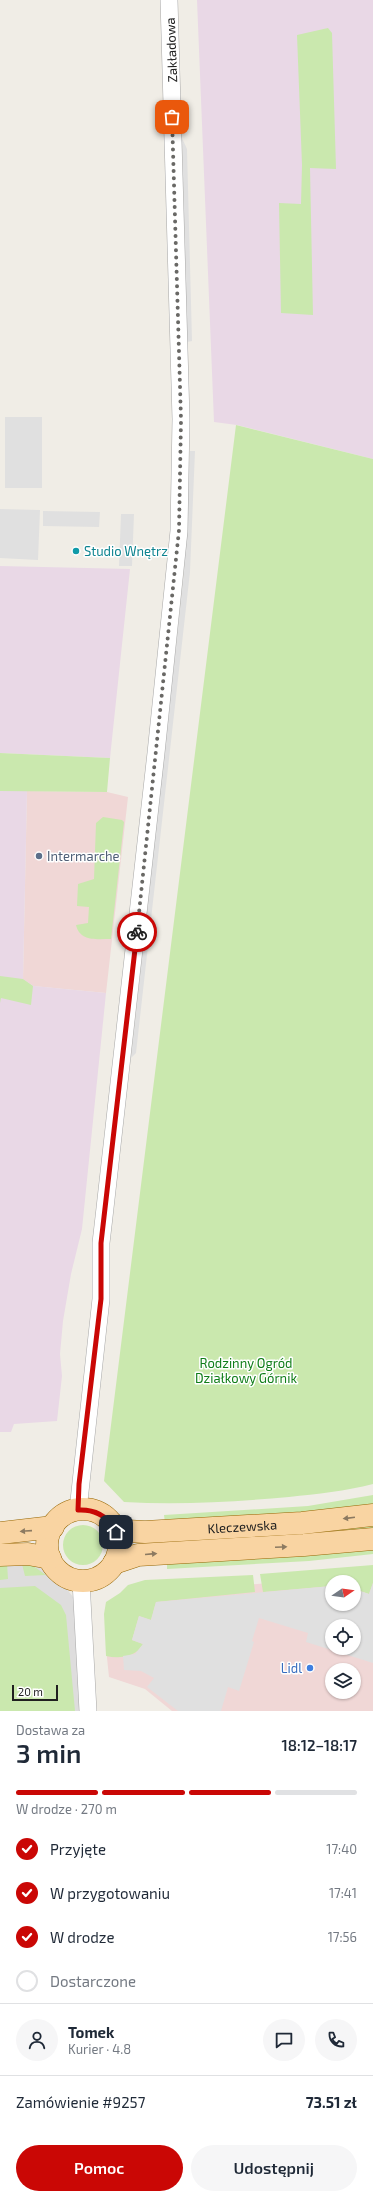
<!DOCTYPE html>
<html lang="pl">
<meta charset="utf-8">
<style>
body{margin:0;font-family:"Exo 2",sans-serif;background:#f6f6f7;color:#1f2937;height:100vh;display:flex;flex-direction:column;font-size:15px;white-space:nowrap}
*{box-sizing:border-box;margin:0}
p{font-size:13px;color:#747a83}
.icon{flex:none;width:22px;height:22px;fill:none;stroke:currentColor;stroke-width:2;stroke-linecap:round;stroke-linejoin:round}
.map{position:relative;height:1711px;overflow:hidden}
.drawer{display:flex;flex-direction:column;background:#fff;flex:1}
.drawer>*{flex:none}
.needle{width:26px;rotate:77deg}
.fabs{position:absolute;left:325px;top:1575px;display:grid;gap:8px}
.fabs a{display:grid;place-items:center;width:36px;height:36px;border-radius:50%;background:#fff;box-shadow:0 1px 3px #0004;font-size:20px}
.scale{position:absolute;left:12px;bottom:10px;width:46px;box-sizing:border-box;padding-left:4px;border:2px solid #202020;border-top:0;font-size:11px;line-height:14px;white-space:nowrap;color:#202020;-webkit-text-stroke:3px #fff;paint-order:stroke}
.pin{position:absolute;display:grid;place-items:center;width:34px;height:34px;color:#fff;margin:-17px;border-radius:8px;box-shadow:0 2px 6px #0006}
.courier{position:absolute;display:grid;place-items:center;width:40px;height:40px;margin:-20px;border:3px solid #ca0705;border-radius:50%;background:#fff;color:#222;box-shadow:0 1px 5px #0007}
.headline em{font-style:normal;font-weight:600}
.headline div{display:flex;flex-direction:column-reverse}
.headline{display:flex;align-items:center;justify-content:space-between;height:68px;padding:0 16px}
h1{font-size:26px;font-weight:600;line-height:30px}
.bar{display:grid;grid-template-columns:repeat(4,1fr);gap:6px 4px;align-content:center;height:48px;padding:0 16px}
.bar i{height:5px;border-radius:3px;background:#e0e1e3}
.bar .active{background:#ca0705}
.bar p{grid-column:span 4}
.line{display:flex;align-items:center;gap:10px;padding:0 16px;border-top:1px solid #e0e1e3}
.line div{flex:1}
.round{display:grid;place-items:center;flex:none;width:42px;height:42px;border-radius:21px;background:#f6f6f7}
ol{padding:0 16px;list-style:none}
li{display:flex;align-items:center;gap:12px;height:44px}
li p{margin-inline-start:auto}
li .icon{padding:4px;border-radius:50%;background:#ca0705;color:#fff;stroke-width:4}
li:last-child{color:#747a83}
li i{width:22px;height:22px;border:2px solid #e0e1e3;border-radius:50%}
.button{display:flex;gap:8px;margin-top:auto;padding:8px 16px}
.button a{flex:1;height:46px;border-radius:24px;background:#ca0705;color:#fff;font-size:16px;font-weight:600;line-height:46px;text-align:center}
.button a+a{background:#f6f6f7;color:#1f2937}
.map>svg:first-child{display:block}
.residential{fill:#dedddd}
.commercial{fill:#f0d7d6;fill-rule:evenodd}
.industrial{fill:#e9d8e6}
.grass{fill:#cae8ae}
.parking{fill:#e0e0e0;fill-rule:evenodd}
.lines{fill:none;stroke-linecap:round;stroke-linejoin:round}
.minor-casing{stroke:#a7a7a7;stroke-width:18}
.major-casing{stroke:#976704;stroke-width:23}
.minor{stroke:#fff;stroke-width:17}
.major{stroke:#f9d4a2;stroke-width:22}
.oneway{fill:#8c7a61}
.done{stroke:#696865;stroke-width:4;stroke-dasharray:0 7.2}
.route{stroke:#ca0705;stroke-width:5}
.culture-dot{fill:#0f9aa8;stroke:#fff;stroke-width:1.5}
.service-dot{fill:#5c6f8a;stroke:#fff;stroke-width:1.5}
.shop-dot{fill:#3f7fe0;stroke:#fff;stroke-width:1.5}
.labels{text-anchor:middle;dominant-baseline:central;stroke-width:3;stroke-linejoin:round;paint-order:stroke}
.street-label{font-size:13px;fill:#202020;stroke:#fff}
.culture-label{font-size:13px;fill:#0d838f;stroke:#fff;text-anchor:start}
.service-label{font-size:13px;fill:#4e5e75;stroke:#fff;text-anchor:start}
.park-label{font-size:13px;fill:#0f7d18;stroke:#fff}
.shop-label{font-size:13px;fill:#366cbe;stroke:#fff;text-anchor:end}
</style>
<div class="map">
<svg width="373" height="1711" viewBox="0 0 373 1711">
<rect width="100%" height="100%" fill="#f0ede6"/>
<path class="residential" d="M0,1560L42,1564L63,1584L76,1601L81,1711H0Z"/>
<path class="commercial" d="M27,791L107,792L128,797L106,993L33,986L23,979Z
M373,1575V1711H172L145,1689L109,1677L106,1648L139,1593ZM332,1582H354V1604H332ZM332,1626H354V1648H332ZM332,1670H354V1692H332Z"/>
<path class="industrial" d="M197,0H373V459L237,425L214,422Z
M0,566L130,569L110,758L0,753Z
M0,791H27L23,979L34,986L106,993L82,1229L71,1274L63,1321L60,1354L62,1376L57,1421L14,1424L11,1432H0Z"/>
<path class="grass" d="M328,28L332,33L336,169L310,168L313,315L281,313L279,203L301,204L302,165L297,35Z
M236,425L373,459V1484C346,1491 317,1494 289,1497C234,1502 179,1505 124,1502L104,1481Z
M0,753L110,758L107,792L0,791Z
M103,817L122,820L124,822L111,939C97,939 80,942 76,925L88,923L89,907L77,906L78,884L94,879L96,823Z
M0,976L23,979L33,986L31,1005L1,998L0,1003Z
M373,1495V1506L341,1511L165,1523L164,1515L308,1506Z
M373,1525V1529L339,1533L166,1544V1541Z
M63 1545a20 20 0 1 1 40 0a20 20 0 1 1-40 0Z
M373,1548V1554L309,1561L167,1569V1562Z
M7,1563L8,1579L0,1580V1564Z
M22,1564L32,1565L46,1575L25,1576Z
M373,1565V1583L369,1594L354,1589V1582H332V1586L263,1592L260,1574Z
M253,1575L255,1592L156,1602L151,1620L139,1616L132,1640L143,1644C136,1657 120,1659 106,1656L104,1614L106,1602L120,1593L128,1585L145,1580Z
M35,1586L61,1605L66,1615L75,1711H0V1588Z"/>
<path class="parking" d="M182,138L187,149L192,341L187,342Z
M5,417H42V488H5Z
M190,451H195L190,572L136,1053L131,1058L184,572Z
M0,509L40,510L38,560L0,558Z
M43,511L100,512L99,527L43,526Z
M121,514H134L132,566H119Z
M373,1583V1663L306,1642L308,1633L259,1618L252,1641L254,1642L239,1691L228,1687L221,1711H178L147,1687L154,1678L141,1671L124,1670L123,1656L135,1654L143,1644L132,1640L139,1616L151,1620L156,1602L332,1586V1604H354V1589L369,1594ZM332,1626H354V1648H332Z"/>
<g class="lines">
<g class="minor-casing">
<path id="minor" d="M78,1510L101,1299V1243L104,1217L156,753L179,531L181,419L169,0
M81,1581L88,1711"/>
</g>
<g class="major-casing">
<g id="major">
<circle cx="83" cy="1545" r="36"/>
<path id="s1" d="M112,1524L127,1531L145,1532L302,1523L373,1515"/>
<path d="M0,1533L53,1527"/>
<path d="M0,1555L28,1554L50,1558"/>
<path d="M114,1563L138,1555L304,1545L373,1539"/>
</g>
</g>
<use href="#minor" class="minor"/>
<use href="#major" class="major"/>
</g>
<defs><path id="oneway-solid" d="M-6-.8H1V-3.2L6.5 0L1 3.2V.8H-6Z"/></defs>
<g class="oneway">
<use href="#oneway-solid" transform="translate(349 1518) rotate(173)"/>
<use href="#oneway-solid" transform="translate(26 1531) rotate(176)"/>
<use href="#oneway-solid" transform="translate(281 1547) rotate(-3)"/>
<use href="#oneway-solid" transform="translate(151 1554) rotate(-5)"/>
</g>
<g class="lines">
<path class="done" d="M137,932L179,530L181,420L172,117"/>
<path class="route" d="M116,1532C108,1516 96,1509 78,1510L79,1484L101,1299V1243L104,1217L137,932"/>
</g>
<circle class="culture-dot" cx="76" cy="551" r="4"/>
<circle class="service-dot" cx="39" cy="856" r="4"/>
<circle class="shop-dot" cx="310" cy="1668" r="4"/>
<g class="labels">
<g class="street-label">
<text transform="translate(171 50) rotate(-92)">Zakładowa</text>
<text stroke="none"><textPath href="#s1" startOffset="132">Kleczewska</textPath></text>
</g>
<g class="culture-label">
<text x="84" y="551">Studio Wnętrz</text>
</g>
<g class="service-label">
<text x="47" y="856">Intermarche</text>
</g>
<g class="park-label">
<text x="246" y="1363">Rodzinny Ogród<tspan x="246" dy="15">Działkowy Górnik</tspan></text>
</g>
<g class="shop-label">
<text x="302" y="1668">Lidl</text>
</g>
</g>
</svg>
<div class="fabs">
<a><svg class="needle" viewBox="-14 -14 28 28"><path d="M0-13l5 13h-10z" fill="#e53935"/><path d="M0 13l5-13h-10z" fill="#747a83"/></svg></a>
<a><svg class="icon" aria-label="locate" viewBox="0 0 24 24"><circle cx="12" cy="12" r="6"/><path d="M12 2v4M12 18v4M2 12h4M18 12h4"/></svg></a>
<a><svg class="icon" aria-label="layers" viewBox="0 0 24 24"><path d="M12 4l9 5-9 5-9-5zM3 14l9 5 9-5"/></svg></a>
</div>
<div class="scale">20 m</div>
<div class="pin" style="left:172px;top:117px;background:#ea580c"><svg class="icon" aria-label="bag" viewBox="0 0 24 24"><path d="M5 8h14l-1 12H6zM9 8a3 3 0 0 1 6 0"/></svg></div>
<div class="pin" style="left:116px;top:1532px;background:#1f2937"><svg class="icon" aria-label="home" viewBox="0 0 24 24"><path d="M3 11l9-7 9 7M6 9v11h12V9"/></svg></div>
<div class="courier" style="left:137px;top:932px"><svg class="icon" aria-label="bike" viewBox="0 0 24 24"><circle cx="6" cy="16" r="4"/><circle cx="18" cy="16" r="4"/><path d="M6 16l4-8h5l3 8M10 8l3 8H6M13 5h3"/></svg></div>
</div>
<section class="drawer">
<div class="headline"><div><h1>3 min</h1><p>Dostawa za</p></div><em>18:12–18:17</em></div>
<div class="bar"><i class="active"></i><i class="active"></i><i class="active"></i><i></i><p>W drodze · 270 m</p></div>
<ol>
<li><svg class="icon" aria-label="check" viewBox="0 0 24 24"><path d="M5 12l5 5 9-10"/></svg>Przyjęte<p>17:40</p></li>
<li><svg class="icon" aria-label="check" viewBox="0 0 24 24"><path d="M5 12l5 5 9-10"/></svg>W przygotowaniu<p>17:41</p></li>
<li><svg class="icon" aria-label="check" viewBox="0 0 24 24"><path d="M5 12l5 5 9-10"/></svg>W drodze<p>17:56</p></li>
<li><i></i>Dostarczone</li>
</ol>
<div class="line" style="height:72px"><a class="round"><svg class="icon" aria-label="person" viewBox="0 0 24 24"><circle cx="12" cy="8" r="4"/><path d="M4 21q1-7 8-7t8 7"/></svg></a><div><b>Tomek</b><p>Kurier · 4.8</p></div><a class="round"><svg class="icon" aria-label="chat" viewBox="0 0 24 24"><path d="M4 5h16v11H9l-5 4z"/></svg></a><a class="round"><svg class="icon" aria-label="phone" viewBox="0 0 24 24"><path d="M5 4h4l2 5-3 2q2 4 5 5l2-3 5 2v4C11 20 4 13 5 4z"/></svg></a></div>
<div class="line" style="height:52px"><div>Zamówienie #9257</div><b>73.51 zł</b></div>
<div class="button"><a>Pomoc</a><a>Udostępnij</a></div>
</section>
